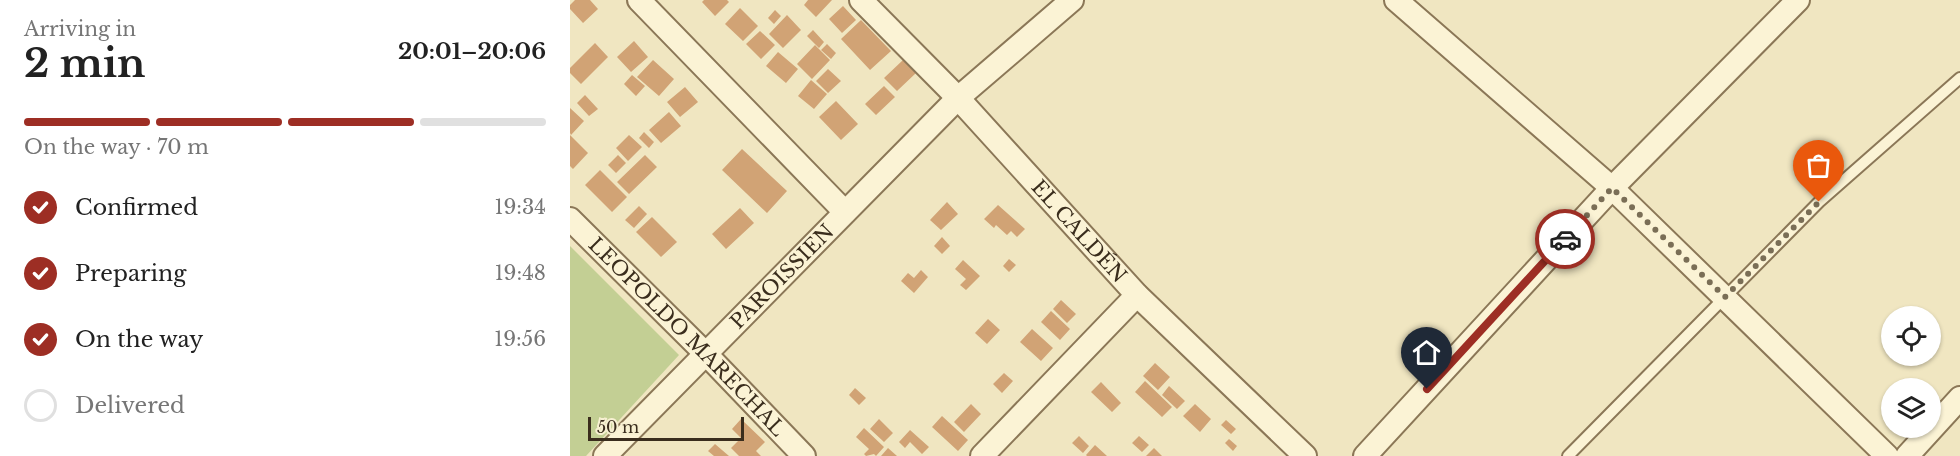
<!DOCTYPE html>
<meta charset="utf-8">
<style>
body{margin:0;font-family:"Libre Baskerville",serif;background:#f6f6f6;color:#222;height:100vh;display:flex;flex-direction:column;font-size:22px;white-space:nowrap}
*{box-sizing:border-box;margin:0}
p{font-size:20px;color:#767676}
.icon{flex:none;width:33px;height:33px;fill:none;stroke:currentColor;stroke-width:2;stroke-linecap:round;stroke-linejoin:round}
.map{position:relative;flex:1;overflow:hidden}
.sheet{display:flex;flex-direction:column;background:#fff;width:570px}
.sheet>*{flex:none}
.fabs{position:absolute;left:1311px;top:306px;display:grid;gap:12px}
.fabs a{display:grid;place-items:center;width:60px;height:60px;border-radius:50%;background:#fff;box-shadow:0 2px 4px #0004;font-size:30px}
.scale{position:absolute;left:18px;bottom:15px;width:156px;box-sizing:border-box;padding-left:6px;border:3px solid #3a2d1d;border-top:0;font-size:16px;line-height:21px;white-space:nowrap;color:#3a2d1d;-webkit-text-stroke:4px #f7f0d1;paint-order:stroke}
.pin{position:absolute;display:grid;place-items:center;width:51px;height:51px;color:#fff;margin:-62px -26px;border-radius:50% 50% 50% 0;rotate:-45deg;box-shadow:0 0 6px #0007}
.pin .icon{rotate:45deg}
.courier{position:absolute;display:grid;place-items:center;width:60px;height:60px;margin:-30px;border:4px solid #9d2e24;border-radius:50%;background:#fff;color:#222;box-shadow:0 2px 8px #0007}
.overview em{font-style:normal;font-weight:700}
.overview div{display:flex;flex-direction:column-reverse}
.overview{display:flex;align-items:center;justify-content:space-between;height:102px;padding:0 24px}
h1{font-size:39px;font-weight:700;line-height:45px}
.bar{display:grid;grid-template-columns:repeat(4,1fr);gap:9px 6px;align-content:center;height:72px;padding:0 24px}
.bar i{height:8px;border-radius:4px;background:#e0e0e0}
.bar .selected{background:#9d2e24}
.bar p{grid-column:span 4}
ol{padding:0 24px;list-style:none}
li{display:flex;align-items:center;gap:18px;height:66px}
li p{margin-inline-start:auto}
li .icon{padding:6px;border-radius:50%;background:#9d2e24;color:#fff;stroke-width:4}
li:last-child{color:#767676}
li i{width:33px;height:33px;border:3px solid #e0e0e0;border-radius:50%}
main{display:flex;flex:1;min-height:0}
.map>svg:first-child{display:block}
.green{fill:#c3cf94}
.building{fill:#d1a375}
.lines{fill:none;stroke-linecap:round;stroke-linejoin:round}
.lane-casing{stroke:#8b7757;stroke-width:14}
.street-casing{stroke:#8b7757;stroke-width:26}
.lane{stroke:#fbf3d5;stroke-width:10}
.street{stroke:#fbf3d5;stroke-width:22}
.done{stroke:#7a6e56;stroke-width:6;stroke-dasharray:0 10.8}
.route{stroke:#9d2e24;stroke-width:8}
.labels{text-anchor:middle;dominant-baseline:central;stroke-width:6;stroke-linejoin:round;paint-order:stroke}
.street-label{font-size:20px;fill:#3a2d1d;stroke:#f7f0d1}
</style>
<main>
<section class="sheet">
<div class="overview"><div><h1>2 min</h1><p>Arriving in</p></div><em>20:01–20:06</em></div>
<div class="bar"><i class="selected"></i><i class="selected"></i><i class="selected"></i><i></i><p>On the way · 70 m</p></div>
<ol>
<li><svg class="icon" aria-label="check" viewBox="0 0 24 24"><path d="M5 12l5 5 9-10"/></svg>Confirmed<p>19:34</p></li>
<li><svg class="icon" aria-label="check" viewBox="0 0 24 24"><path d="M5 12l5 5 9-10"/></svg>Preparing<p>19:48</p></li>
<li><svg class="icon" aria-label="check" viewBox="0 0 24 24"><path d="M5 12l5 5 9-10"/></svg>On the way<p>19:56</p></li>
<li><i></i>Delivered</li>
</ol>
</section>
<div class="map">
<svg width="1390" height="456" viewBox="0 0 1390 456">
<rect width="100%" height="100%" fill="#f0e6c1"/>
<path class="green" d="M0,246L109,355L16,456H0Z"/>
<path class="building" d="M5,0H20L28,9L13,23L0,9V5Z
M134,0H157L159,2L145,16L132,2Z
M238,0H262L246,17L234,5Z
M273,6L286,20L272,33L259,19Z
M170,8L188,26L173,41L155,24Z
M205,10L211,16L204,24L198,18Z
M217,15L231,30L213,48L199,34Z
M291,20L321,51L300,70L271,39Z
M243,30L254,42L249,48L237,36Z
M190,31L205,45L191,59L176,44Z
M64,41L78,57L61,72L47,57Z
M25,43L38,57L11,84L0,73V68Z
M257,44L266,53L261,59L251,50Z
M245,45L260,60L242,79L227,64Z
M208,52L228,69L216,83L196,66Z
M83,60L104,79L89,96L67,77Z
M333,60L346,73L327,91L314,78Z
M258,69L271,81L258,93L246,81Z
M62,75L75,86L66,96L54,84Z
M241,80L257,94L244,109L228,96Z
M314,86L325,97L306,115L295,104Z
M115,87L128,102L110,117L97,102Z
M15,95L28,109L19,116L7,103Z
M266,101L288,124L271,140L249,117Z
M0,108L14,121L1,135L0,133Z
M99,112L111,126L91,143L79,130Z
M74,132L84,142L79,148L69,138Z
M0,135L18,153L3,169L0,166Z
M59,135L72,147L58,161L46,148Z
M172,149L217,191L197,213L152,170Z
M48,155L56,163L46,173L38,165Z
M75,155L87,167L59,194L47,182Z
M30,170L57,197L42,212L15,185Z
M377,202L388,214L371,230L360,220Z
M428,205L455,229L447,237L441,231L437,235L426,225L424,228L414,219Z
M69,206L77,214L64,228L55,220Z
M170,208L184,223L156,249L142,234Z
M82,217L107,242L91,257L66,232Z
M372,237L380,246L372,254L364,246Z
M439,259L446,265L439,272L433,266Z
M393,260L410,276L396,290L390,285L396,279L385,269Z
M351,270L358,277L344,293L331,281L338,273L344,278Z
M491,300L506,314L497,323L483,309Z
M481,311L500,329L490,340L471,322Z
M418,319L430,330L417,344L405,333Z
M462,329L483,348L471,361L450,342Z
M585,363L600,377L588,390L573,376Z
M434,373L443,381L432,393L423,384Z
M575,381L602,407L592,417L565,392Z
M531,382L551,403L542,412L521,392Z
M599,386L615,401L607,409L592,395Z
M285,388L296,398L289,405L279,395Z
M401,404L411,414L394,432L384,422Z
M625,404L641,419L630,432L613,416Z
M372,416L398,440L388,451L362,427Z
M171,419L195,442L186,451L191,456H169L161,448L171,438L162,429Z
M309,419L323,433L314,442L300,429Z
M656,420L666,429L661,434L651,425Z
M294,428L314,447L306,456L304,454L296,456L294,454L299,449L286,437Z
M340,430L359,447L352,454L340,442L335,448L329,442Z
M509,436L519,446L513,453L502,443Z
M569,436L579,445L572,452L562,443Z
M659,439L667,446L663,451L655,443Z
M145,444L159,456H144L138,451Z
M525,445L537,456H517L516,455Z
M318,448L327,456H311Z
M584,448L592,456H576Z"/>
<g class="lines">
<g class="lane-casing">
<path id="lane" d="M998,456L1249,202L1390,78"/>
</g>
<g class="street-casing">
<g id="street">
<path d="M69,0L275,212"/>
<path id="s1" d="M291,0L388,98L567,295L735,456"/>
<path d="M826,0L1042,188L1317,456"/>
<path id="s2" d="M0,219L136,354L234,456"/>
<path id="s3" d="M35,456L388,98L502,0"/>
<path d="M412,456L567,295"/>
<path d="M795,456L1042,188L1228,0"/>
<path d="M1337,456L1390,398"/>
</g>
</g>
<use href="#lane" class="lane"/>
<use href="#street" class="street"/>
</g>
<g class="lines">
<path class="done" d="M995,239L1042,188L1155,297L1249,202"/>
<path class="route" d="M857,389L995,239"/>
</g>
<g class="labels">
<g class="street-label">
<text stroke="none"><textPath href="#s1" startOffset="318">EL CALDÉN</textPath></text>
<text stroke="none"><textPath href="#s3" startOffset="252">PAROISSIEN</textPath></text>
<text stroke="none"><textPath href="#s2" startOffset="166">LEOPOLDO MARECHAL</textPath></text>
</g>
</g>
</svg>
<div class="fabs">
<a><svg class="icon" aria-label="locate" viewBox="0 0 24 24"><circle cx="12" cy="12" r="6"/><path d="M12 2v4M12 18v4M2 12h4M18 12h4"/></svg></a>
<a><svg class="icon" aria-label="layers" viewBox="0 0 24 24"><path d="M12 4l9 5-9 5-9-5zM3 14l9 5 9-5"/></svg></a>
</div>
<div class="scale">50 m</div>
<div class="pin" style="left:1249px;top:202px;background:#ea580c"><svg class="icon" aria-label="bag" viewBox="0 0 24 24"><path d="M5 8h14l-1 12H6zM9 8a3 3 0 0 1 6 0"/></svg></div>
<div class="pin" style="left:857px;top:389px;background:#1f2937"><svg class="icon" aria-label="home" viewBox="0 0 24 24"><path d="M3 11l9-7 9 7M6 9v11h12V9"/></svg></div>
<div class="courier" style="left:995px;top:239px"><svg class="icon" aria-label="car" viewBox="0 0 24 24"><path d="M5 17H2v-5l4-1 3-4h7l3 4 3 1v5h-3M9 17h6M6 11h13"/><circle cx="7" cy="17" r="2"/><circle cx="17" cy="17" r="2"/></svg></div>
</div>
</main>
